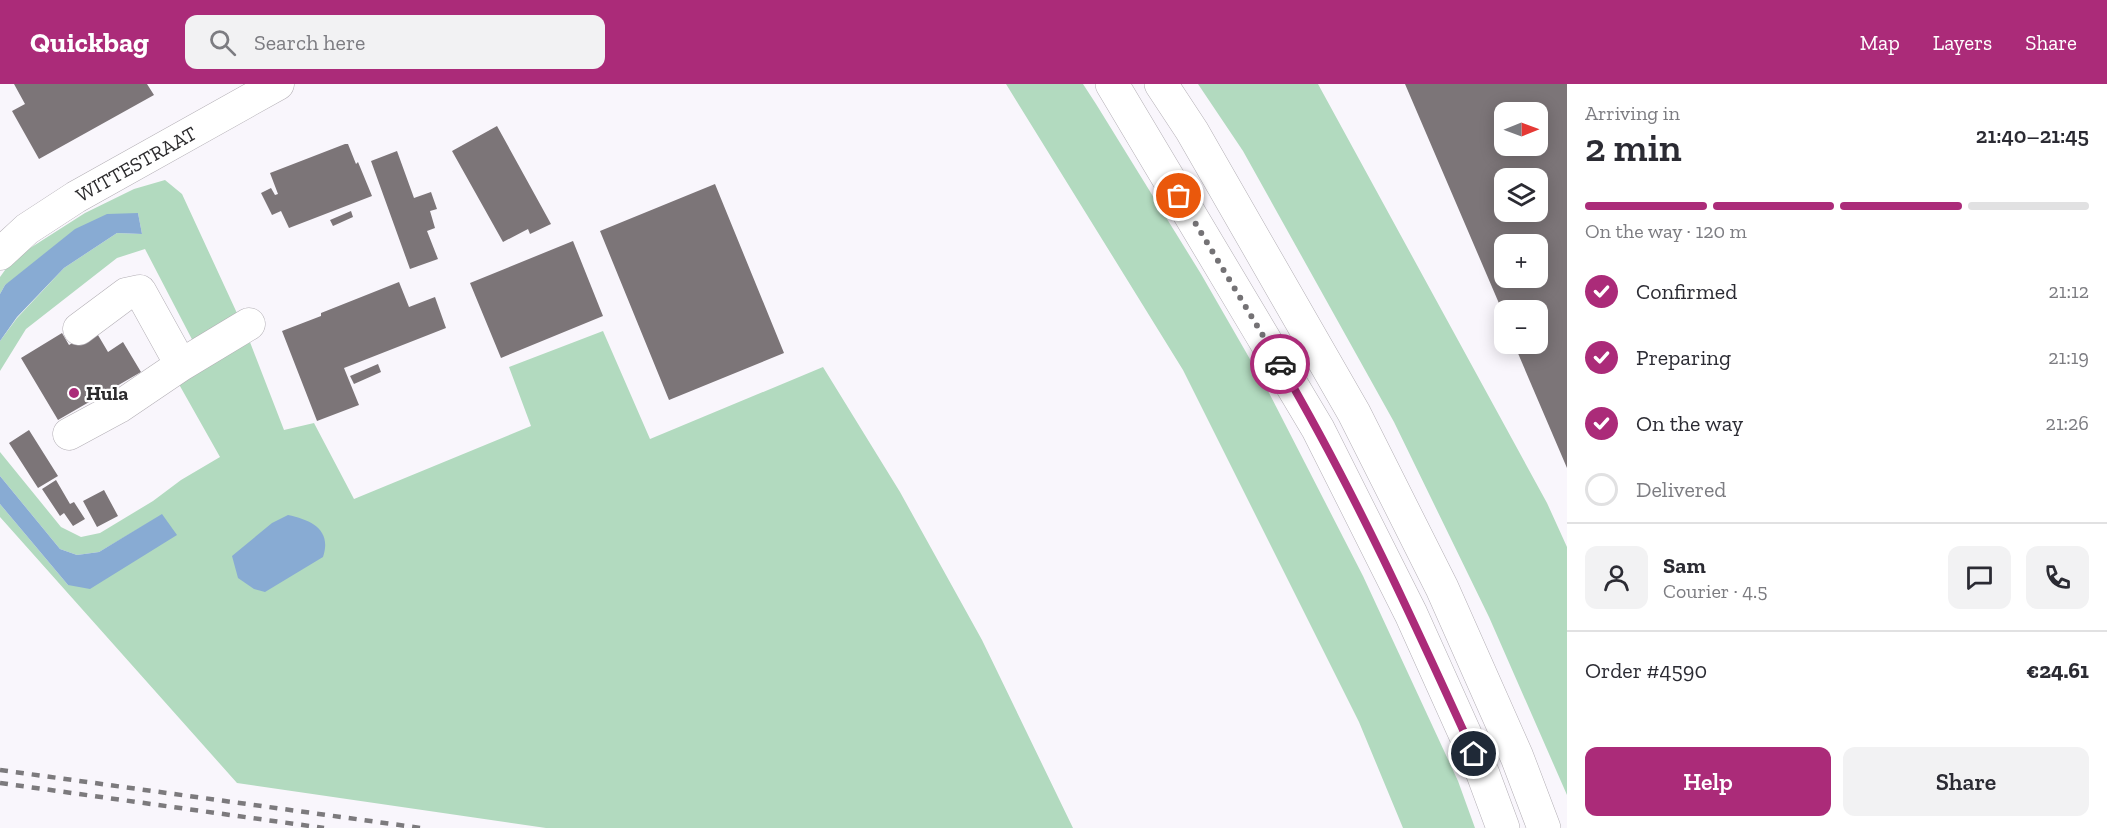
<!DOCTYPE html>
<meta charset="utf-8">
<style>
body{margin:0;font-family:"Zilla Slab",serif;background:#f2f2f3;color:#2b2b33;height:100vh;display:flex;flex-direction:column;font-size:22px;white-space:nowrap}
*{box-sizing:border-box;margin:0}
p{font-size:20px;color:#7c7c81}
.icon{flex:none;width:33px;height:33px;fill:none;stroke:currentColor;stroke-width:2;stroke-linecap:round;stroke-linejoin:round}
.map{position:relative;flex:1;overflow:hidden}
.panel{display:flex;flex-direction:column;background:#fff;width:540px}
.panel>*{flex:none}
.needle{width:39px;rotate:89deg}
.tools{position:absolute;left:1494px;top:18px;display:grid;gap:12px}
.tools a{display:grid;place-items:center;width:54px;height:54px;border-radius:12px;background:#fff;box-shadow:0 3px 15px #0003;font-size:30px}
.pin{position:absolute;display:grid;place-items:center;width:51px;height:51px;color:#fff;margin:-26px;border:3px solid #fff;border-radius:50%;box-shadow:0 2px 6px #0007}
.courier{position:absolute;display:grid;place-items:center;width:60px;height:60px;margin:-30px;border:4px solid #ab2b79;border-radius:50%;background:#fff;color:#222;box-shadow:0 2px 8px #0007}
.head em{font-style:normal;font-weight:600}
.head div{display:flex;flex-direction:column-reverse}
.head{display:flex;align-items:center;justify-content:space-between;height:102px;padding:0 18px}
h1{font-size:39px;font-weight:600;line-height:45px}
.bar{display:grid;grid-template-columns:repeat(4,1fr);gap:9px 6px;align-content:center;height:72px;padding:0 18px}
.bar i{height:8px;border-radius:4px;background:#e1e1e2}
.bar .on{background:#ab2b79}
.bar p{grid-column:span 4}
.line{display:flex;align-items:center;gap:15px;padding:0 18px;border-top:2px solid #e1e1e2}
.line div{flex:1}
.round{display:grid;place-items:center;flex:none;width:63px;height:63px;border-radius:12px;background:#f2f2f3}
ol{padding:0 18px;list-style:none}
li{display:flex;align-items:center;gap:18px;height:66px}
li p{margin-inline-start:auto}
li .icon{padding:6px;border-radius:50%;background:#ab2b79;color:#fff;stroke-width:4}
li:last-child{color:#7c7c81}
li i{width:33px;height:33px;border:3px solid #e1e1e2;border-radius:50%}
.button{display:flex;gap:12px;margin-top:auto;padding:12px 18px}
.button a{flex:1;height:69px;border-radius:12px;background:#ab2b79;color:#fff;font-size:24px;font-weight:600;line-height:69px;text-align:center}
.button a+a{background:#f2f2f3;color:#2b2b33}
header{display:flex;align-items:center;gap:36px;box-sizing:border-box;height:84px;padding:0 30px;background:#ab2b79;color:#fff}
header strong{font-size:28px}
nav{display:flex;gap:33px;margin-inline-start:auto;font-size:21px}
.search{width:420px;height:54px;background:#f2f2f3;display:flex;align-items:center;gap:15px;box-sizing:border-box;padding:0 21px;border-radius:12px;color:#7c7c81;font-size:22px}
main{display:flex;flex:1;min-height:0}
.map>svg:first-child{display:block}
.green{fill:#b2dabf}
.water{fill:#88abd3}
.building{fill:#7c7578;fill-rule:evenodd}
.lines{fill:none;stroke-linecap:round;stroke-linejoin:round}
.minor-casing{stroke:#b3afb5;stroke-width:33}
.highway-casing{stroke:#b3afb5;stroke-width:34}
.minor{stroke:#fff;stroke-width:32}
.highway{stroke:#fff;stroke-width:33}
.rail{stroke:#7c7a7d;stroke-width:4.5;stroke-dasharray:8 8;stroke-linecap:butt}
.done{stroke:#747275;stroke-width:6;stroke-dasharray:0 10.8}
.route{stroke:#ab2b79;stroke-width:8}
.poi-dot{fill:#ab2b79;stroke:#fff;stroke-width:2}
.labels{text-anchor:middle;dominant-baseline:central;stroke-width:4.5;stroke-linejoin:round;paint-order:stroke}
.street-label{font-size:20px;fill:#2c2b2d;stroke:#fff}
.poi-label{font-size:20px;font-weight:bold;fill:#2c2b2d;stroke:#fff;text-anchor:start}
</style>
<header>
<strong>Quickbag</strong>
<div class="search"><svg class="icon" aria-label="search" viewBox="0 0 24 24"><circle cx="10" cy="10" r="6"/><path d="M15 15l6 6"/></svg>Search here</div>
<nav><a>Map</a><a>Layers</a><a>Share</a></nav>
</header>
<main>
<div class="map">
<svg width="1567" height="744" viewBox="0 0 1567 744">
<rect width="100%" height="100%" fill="#f9f6fc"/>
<path class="green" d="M1006,0H1083L1096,20L1201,190L1266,303L1363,492L1458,697L1475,744H1403L1359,638L1183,286Z
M1198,0H1318L1547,419L1567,463V711L1489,533L1394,338L1243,67Z
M165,96L182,110L248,253L284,346L314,339L354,415L531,342L509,283L603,247L650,355L823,283L900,408L982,556L1073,744H546L237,699L0,433V420L68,501L162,431L99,468L77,471L60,465L0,392V368L61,443L81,453L100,449L153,417L181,396L220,373L176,295L196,263L145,165L117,174L26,245L0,287V257L17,234L64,184L117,149L142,150L138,129L5,201L0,210V193L13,175L85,129L134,105Z"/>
<path class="water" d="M138,129L142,150L117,149L64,184L17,233L0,257V210L5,201L75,145L107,130Z
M0,392L60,465L77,471L99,468L162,430L177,451L90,505L68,501L0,420Z
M288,431C312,436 332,446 323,473L265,508L254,505L238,494L232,472L272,439Z"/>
<path class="building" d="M14,0H147L154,11L39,75L12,27L25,20Z
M1405,0H1567V384L1514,260H1538V226H1504V231ZM1504,28H1538V62H1504ZM1504,94H1538V128H1504ZM1504,160H1538V194H1504Z
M497,42L551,140L530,150L528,145L503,158L452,67Z
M345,60H348L356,80L358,78L372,112L289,144L281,127L272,131L261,109L271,104L275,111L278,110L270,89Z
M397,67L414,114L431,108L437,125L430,127L435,144L427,147L438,175L410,185L371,77Z
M715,100L784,269L669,316L600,147Z
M351,127L353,133L333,142L330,136Z
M573,157L603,232L501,274L470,199Z
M399,198L409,223L435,213L446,244L344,284L359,321L317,337L282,247L321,232V229Z
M95,246L108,268L123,258L141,288L58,336L21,274L62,249L69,261Z
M378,280L381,288L354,300L350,292Z
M29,346L58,392L38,404L9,359Z
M56,396L70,420L74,418L85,435L73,442L64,429L60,432L42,405Z
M104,406L118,432L97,443L83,417Z"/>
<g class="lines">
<g class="minor-casing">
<path id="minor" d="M0,170L27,145L76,113L278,0
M79,245L126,210L140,207L181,281
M69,350L119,323L181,281L249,240"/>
</g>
<g class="highway-casing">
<path id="highway" d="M1112,0L1318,345L1411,530L1483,690L1503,744
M1161,0L1192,47L1354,329L1442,504L1517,673L1544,744"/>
</g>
<use href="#minor" class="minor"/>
<use href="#highway" class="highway"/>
<path class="rail" d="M0,686L421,744
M0,699L324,744"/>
</g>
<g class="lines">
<path class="done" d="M1179,112L1280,280"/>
<path class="route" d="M1280,280C1354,406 1414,538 1474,670"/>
</g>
<circle class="poi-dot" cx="74" cy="309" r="6"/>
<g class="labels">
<g class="street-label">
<text transform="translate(136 80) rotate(-29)">WITTESTRAAT</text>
</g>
<g class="poi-label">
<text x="86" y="309">Hula</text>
</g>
</g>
</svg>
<div class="tools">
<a><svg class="needle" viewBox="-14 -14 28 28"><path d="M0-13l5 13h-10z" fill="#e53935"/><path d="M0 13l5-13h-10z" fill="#7c7c81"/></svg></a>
<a><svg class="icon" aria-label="layers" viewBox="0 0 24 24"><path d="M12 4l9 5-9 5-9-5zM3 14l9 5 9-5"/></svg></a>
<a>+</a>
<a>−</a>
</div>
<div class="pin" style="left:1179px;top:112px;background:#ea580c"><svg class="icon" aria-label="bag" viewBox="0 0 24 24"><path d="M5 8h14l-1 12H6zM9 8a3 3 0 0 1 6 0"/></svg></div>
<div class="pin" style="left:1474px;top:670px;background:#1f2937"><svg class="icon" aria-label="home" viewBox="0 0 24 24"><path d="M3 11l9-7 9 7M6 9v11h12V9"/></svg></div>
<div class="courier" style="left:1280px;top:280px"><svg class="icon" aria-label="car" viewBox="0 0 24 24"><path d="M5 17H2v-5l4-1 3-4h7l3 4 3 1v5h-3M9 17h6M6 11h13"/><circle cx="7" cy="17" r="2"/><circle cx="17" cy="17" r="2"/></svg></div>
</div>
<section class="panel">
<div class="head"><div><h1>2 min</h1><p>Arriving in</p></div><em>21:40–21:45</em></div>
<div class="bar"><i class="on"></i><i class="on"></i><i class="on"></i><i></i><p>On the way · 120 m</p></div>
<ol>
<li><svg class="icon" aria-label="check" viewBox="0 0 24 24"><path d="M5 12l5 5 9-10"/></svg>Confirmed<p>21:12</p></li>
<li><svg class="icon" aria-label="check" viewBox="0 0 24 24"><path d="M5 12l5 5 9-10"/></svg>Preparing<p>21:19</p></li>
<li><svg class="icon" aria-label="check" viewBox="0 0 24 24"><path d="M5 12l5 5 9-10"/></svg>On the way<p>21:26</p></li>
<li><i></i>Delivered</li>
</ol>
<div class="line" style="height:108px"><a class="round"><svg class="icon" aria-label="person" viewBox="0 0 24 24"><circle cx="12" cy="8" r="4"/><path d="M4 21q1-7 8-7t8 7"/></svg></a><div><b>Sam</b><p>Courier · 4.5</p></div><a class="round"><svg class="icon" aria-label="chat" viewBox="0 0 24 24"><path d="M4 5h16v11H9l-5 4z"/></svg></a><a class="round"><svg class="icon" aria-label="phone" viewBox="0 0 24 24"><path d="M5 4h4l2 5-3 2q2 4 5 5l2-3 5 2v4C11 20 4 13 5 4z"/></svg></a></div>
<div class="line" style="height:78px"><div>Order #4590</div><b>€24.61</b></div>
<div class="button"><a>Help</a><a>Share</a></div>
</section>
</main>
